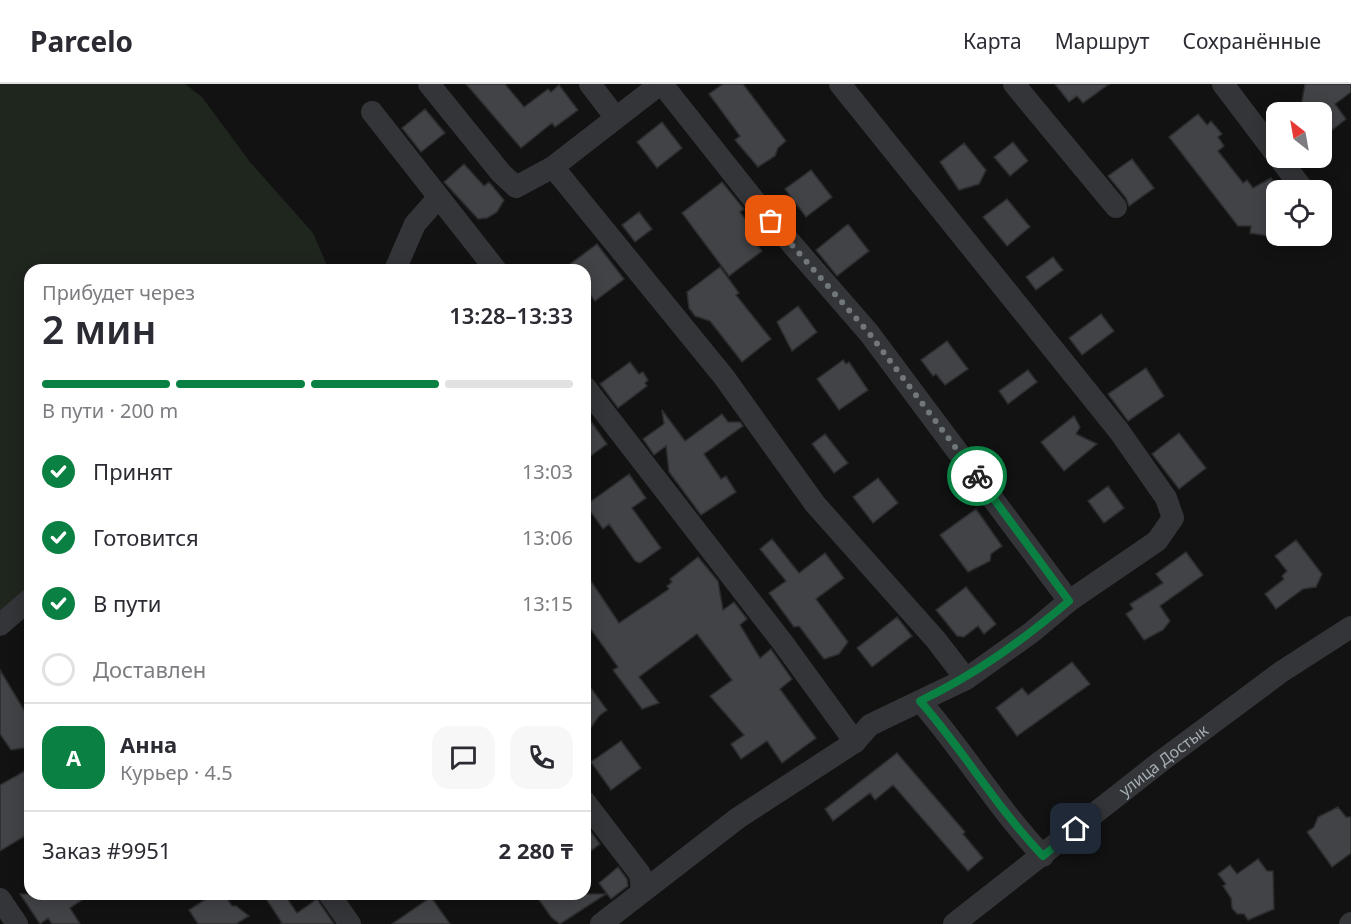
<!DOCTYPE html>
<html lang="ru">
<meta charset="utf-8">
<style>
body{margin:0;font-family:"Noto Sans",sans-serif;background:#f7f7f7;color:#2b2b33;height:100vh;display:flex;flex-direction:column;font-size:22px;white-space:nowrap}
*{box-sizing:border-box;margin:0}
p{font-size:20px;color:#7c7c81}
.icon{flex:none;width:33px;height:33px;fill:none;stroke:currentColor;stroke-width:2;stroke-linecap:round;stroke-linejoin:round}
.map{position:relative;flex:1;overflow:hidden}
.details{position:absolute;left:24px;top:180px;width:567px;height:636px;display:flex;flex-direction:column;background:#fff;border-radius:18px;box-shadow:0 3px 15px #0003}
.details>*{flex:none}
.needle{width:39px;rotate:329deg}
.controls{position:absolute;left:1266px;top:18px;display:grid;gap:12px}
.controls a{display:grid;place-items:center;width:66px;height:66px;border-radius:12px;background:#fff;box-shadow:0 3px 15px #0003;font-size:30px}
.pin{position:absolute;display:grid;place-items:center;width:51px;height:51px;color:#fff;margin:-26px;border-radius:12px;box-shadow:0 3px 9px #0006}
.courier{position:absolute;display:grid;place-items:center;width:60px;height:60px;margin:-30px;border:4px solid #0b8043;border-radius:50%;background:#fff;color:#222;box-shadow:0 2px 8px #0007}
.head em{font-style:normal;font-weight:600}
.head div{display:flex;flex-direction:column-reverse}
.head{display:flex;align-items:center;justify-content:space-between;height:102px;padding:0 18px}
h1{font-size:39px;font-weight:600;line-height:45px}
.bar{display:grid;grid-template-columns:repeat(4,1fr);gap:9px 6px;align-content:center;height:72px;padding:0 18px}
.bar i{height:8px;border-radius:4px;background:#e1e1e2}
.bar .selected{background:#0b8043}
.bar p{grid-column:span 4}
.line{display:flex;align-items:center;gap:15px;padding:0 18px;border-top:2px solid #e1e1e2}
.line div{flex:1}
.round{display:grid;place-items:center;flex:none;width:63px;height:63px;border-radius:18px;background:#f7f7f7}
ol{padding:0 18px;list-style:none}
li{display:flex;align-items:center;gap:18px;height:66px}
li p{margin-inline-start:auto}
li .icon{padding:6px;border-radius:50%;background:#0b8043;color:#fff;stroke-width:4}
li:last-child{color:#7c7c81}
li i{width:33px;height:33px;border:3px solid #e1e1e2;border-radius:50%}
header{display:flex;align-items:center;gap:36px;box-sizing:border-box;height:84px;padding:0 30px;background:#fff;border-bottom:2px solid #e1e1e2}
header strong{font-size:28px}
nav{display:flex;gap:33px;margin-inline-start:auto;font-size:21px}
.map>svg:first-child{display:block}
.green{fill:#1f261e}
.building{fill:#414346;stroke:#2c2d2f;stroke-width:1.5}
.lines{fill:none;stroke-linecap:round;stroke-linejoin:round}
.minor{stroke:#333538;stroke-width:22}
.done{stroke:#71777b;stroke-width:6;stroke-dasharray:0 10.8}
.route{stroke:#0b8043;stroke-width:8}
.labels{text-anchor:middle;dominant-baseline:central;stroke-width:6;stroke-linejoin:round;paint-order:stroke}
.street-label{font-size:16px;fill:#a4adb3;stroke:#0d0d0e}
</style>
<header>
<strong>Parcelo</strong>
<nav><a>Карта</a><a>Маршрут</a><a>Сохранённые</a></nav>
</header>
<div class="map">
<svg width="1351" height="840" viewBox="0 0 1351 840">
<rect width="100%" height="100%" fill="#121213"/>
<path class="green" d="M0,0H185L202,13L250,78L313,149L329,186H30V505L0,534Z"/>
<path class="building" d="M466,0H505L524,23L548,5L551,8L559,1L578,26L555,43L552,39L521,64Z
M723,0H743L786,57L778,64L775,72L758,83L735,56L740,52L709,10Z
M1055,0H1109L1083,19L1077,12L1069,18Z
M1305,0H1351V8L1335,20L1346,35L1322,54V28H1300Z
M425,25L445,49L421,68L402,44Z
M1198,30L1207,41L1211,37L1222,50L1218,53L1224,62L1218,67L1243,99L1247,96L1253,104L1271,94L1276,102V153L1250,149L1251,142H1238L1169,53Z
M662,38L682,64L657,84L637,58Z
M1013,58L1028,77L1010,92L994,73Z
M964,59L986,86L979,100L959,106L940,78Z
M1132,75L1154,104L1129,122L1126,114L1108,92Z
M464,80L484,102L489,98L504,116L497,128L487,134L478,135L444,98Z
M811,86L832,113L806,133L785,105Z
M722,98L744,125L740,128L759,154L754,157L762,167L729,192L682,129Z
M1007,115L1030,143L1007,162L983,133Z
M639,128L652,145L635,158L622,141Z
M848,140L869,167L837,192L816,166Z
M597,160L624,195L595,217L585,204V186H562Z
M1053,173L1063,186L1036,206L1026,193Z
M720,183L739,209L736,211L771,255L742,278L710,237L695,232L689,224L687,208Z
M798,222L817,248L792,267L777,238Z
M1101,230L1114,247L1082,271L1069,254Z
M947,257L968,285L945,301L936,290L933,292L921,276Z
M843,276L846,280L849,278L868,306L839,326L817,295Z
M630,278L639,290L643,288L648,296L645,299L647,302L618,324L600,300Z
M1146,284L1164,312L1128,337L1108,310Z
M1028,286L1037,298L1008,320L999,307Z
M662,326L685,357L722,330L728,338H740L743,342L704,370L721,395L726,392L736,408L701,431L669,388L666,362L654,371L643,355L664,340Z
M585,329L607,360L585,376Z
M1074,332L1080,343L1076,350L1097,360L1064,387L1041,358Z
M1179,349L1206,384L1179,405L1152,370Z
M825,350L848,379L834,389L812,360Z
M629,390L646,414L632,424L661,464L640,479L635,477L609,440L603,445L586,421Z
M878,394L898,419L873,439L853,413Z
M1108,402L1124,424L1104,439L1088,417Z
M976,425L1002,462L991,470L990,477L968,488L940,451Z
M772,455L799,489L825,469L844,494L816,515L848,558L839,570L824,575L799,542L794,543L769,509L786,497L760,465Z
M1296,456L1322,490L1316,503L1303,505L1276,525L1265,510L1284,495L1282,492L1287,487L1275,472Z
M1186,468L1203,491L1160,522L1170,537L1163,546L1144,556L1126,530L1133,525L1130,520L1163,499L1156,490Z
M698,473L718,497L723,526L734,518L747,535L740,541L760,574L771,565L792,595L780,605L816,654L782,679L767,657L741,675L731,660L744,651L710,612L732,596L697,550L639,593L659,619L642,625L613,586L618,583L585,537V488L619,539L669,505L667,502L672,498L670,495Z
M966,503L996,540L984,550L978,542L964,553L957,552L936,526Z
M897,533L912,552L872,583L857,564Z
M1072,578L1090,600L1017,652L996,624L1022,604L1028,611Z
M0,586L30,636V663L11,666L0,650Z
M585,596L607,626L599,632L585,652Z
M621,657L641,684L611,706L591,678Z
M897,669L965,748L963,750L983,774L968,787L893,701L875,716L870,709L833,737L825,725Z
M30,684V749L0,767V701Z
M1338,723L1346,733H1351V769L1332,783L1307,748L1314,743L1318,733Z
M585,740L600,760L585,771Z
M1258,775L1267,787H1273L1274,825L1248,836L1244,830H1237L1232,824L1231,814L1223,802L1226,800L1218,790L1230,781L1237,790Z
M618,783L627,795L628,802L611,815L599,799Z
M20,810H91L70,824L80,840H52L48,834L40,840Z
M214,810H224L232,822H236L249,832L236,840H198L189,826Z
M263,810H284L297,829L317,815L334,840H280L282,839Z
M535,810H606L560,840L551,833Z
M431,813L450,840H392Z"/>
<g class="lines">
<g class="minor">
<path d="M429,0L501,89L516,103L553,83L660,0"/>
<path d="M590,0L616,34"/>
<path d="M662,0L757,120L869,249L1069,517"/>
<path d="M1014,0L1116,123"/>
<path d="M1223,0L1276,70"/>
<path d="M372,28L496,186"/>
<path d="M1279,74L1302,104"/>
<path d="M553,83L724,293L815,420L936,556L966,595"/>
<path d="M395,186L415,140L438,114"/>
<path d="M585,303L783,559L855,658"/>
<path d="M0,541L30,515"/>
<path d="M920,617C964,667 997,724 1043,772"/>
<path d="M585,718L640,790L642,808"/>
<path d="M329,810L350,840"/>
<path d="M0,815L17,840"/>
<path d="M601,840L738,734L855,658L870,641L966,595L1032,548L1069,517L1157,457L1173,434L1166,414L1119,347L840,0"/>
<path id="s1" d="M954,840L1160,678L1281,588L1351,543"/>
<path d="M1350,840L1351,839"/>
</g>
</g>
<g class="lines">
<path class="done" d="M771,137L869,249L977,392"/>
<path class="route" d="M977,392L1069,517C1022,557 976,590 920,617C964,667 997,724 1043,772L1076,745"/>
</g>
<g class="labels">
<g class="street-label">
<text stroke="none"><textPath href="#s1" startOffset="266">улица Достык</textPath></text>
</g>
</g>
</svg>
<div class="controls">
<a><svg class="needle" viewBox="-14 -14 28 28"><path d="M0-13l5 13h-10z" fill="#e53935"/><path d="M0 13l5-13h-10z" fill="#7c7c81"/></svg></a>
<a><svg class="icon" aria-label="locate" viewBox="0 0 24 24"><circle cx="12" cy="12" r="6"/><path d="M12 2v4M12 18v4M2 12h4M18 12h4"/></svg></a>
</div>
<div class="pin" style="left:771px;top:137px;background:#ea580c"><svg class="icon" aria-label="bag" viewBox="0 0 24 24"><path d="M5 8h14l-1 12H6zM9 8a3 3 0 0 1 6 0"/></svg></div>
<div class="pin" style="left:1076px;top:745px;background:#1f2937"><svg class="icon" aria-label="home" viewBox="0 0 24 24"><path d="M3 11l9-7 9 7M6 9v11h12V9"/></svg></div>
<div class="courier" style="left:977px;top:392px"><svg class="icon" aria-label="bike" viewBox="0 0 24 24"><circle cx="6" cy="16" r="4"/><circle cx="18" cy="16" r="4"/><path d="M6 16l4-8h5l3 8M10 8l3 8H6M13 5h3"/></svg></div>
<section class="details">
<div class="head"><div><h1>2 мин</h1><p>Прибудет через</p></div><em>13:28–13:33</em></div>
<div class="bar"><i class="selected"></i><i class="selected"></i><i class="selected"></i><i></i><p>В пути · 200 m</p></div>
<ol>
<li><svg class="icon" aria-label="check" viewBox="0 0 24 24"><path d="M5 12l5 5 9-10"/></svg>Принят<p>13:03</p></li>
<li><svg class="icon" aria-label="check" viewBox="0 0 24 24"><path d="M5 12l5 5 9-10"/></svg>Готовится<p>13:06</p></li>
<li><svg class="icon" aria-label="check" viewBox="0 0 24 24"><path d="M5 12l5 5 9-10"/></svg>В пути<p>13:15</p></li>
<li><i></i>Доставлен</li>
</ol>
<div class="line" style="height:108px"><b class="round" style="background:#0b8043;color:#fff">А</b><div><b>Анна</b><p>Курьер · 4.5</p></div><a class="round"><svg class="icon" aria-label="chat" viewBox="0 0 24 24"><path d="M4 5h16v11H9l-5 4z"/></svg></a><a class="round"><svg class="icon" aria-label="phone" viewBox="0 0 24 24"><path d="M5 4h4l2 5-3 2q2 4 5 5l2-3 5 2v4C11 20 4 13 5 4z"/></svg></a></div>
<div class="line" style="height:78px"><div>Заказ #9951</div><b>2 280 ₸</b></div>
</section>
</div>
